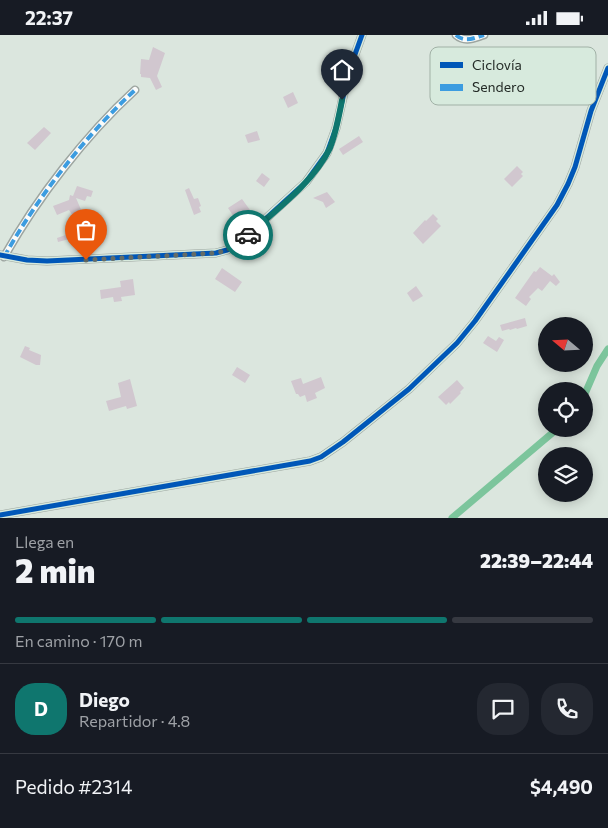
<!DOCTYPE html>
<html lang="es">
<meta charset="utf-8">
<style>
body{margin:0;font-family:Commissioner,sans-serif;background:#242831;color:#f1f3f6;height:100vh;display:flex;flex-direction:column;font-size:19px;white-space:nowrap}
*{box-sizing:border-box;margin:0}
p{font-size:16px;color:#9ea1a6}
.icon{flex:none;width:28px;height:28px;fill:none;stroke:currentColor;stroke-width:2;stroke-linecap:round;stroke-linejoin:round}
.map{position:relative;height:483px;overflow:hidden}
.panel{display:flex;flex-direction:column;background:#171b24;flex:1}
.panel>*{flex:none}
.needle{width:32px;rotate:289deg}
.buttons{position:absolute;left:538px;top:282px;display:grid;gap:10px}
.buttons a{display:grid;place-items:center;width:55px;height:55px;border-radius:50%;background:#171b24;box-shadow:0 2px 12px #0003;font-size:25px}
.pin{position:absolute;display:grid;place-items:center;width:42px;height:42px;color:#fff;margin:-51px -21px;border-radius:50% 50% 50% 0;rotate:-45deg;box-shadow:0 0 5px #0007}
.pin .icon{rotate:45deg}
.courier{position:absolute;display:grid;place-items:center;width:50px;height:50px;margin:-25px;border:4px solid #0f766e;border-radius:50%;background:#fff;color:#222;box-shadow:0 1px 6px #0007}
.head em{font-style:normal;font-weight:800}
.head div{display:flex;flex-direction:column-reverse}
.head{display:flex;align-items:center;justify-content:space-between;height:85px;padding:0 15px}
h1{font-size:32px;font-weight:800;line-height:38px}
.bar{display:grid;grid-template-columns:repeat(4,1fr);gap:8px 5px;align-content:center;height:60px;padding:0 15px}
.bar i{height:6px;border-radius:4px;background:#363941}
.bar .selected{background:#0f766e}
.bar p{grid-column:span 4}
.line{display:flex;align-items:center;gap:12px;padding:0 15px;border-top:1px solid #363941}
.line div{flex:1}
.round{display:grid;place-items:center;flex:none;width:52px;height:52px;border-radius:20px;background:#242831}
.status{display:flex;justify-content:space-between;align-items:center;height:35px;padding:0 25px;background:#171b24;direction:ltr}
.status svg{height:14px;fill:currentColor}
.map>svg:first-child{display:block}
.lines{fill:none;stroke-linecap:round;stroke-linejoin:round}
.canal{stroke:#7cc59c;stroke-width:7}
.building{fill:#d1c7cf}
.street-casing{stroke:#9da5a0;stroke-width:9}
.street{stroke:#fafbfa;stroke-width:6}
.quiet{stroke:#3c9ce0;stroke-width:4;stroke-dasharray:8 4;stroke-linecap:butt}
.cycleway-casing{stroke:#d7eadd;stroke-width:8}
.cycleway{stroke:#0057b8;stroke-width:5}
.done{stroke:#646c67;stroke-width:5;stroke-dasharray:0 9}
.route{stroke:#0f766e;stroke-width:6}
.key{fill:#d7eadd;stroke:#a1b1a6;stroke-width:1}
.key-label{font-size:14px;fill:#242b27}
</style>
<div class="status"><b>22:37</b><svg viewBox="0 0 49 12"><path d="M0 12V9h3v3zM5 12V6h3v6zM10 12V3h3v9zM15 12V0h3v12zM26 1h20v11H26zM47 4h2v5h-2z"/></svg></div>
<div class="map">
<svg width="608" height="483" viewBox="0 0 608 483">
<rect width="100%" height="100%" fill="#dbe6de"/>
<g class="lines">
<path class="canal" d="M584,361L597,331L608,314
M452,483L557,394"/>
</g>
<path class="building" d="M153,12L165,18L157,41L162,52L156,55L150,43L141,42V39H140L141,24L149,25Z
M293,57L298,68L288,73L283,62Z
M44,92L51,98L35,115L27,108Z
M257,96L260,105L248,108L245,100Z
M359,101L363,107L343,120L339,114Z
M517,131L523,137L521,139L523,141L512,152L504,144Z
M262,138L270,144L264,152L256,146Z
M77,151L93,156L91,162L87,161L85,166L76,163L82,177L73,181L69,175L57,180L53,171L69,165L70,160L73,161Z
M189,153L194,164L198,163L201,171L199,172L201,177L194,180L185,155Z
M327,157L335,167L326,173L323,167L313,163Z
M242,164L250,175L236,185L228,173Z
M433,179L438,184L436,186L441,191L423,209L413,198L425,185L426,186Z
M77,196L80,201L78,206L73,203L58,207L57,203Z
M540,232L552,241L554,239L560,247L556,251L550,246L542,256L538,253L529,262L531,264L526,271L515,263L534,236L536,237Z
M222,233L242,247L235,257L215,244Z
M133,244L135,260L121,262L122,266L114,267L113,262L101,264L100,255L121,252L120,246Z
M416,251L423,261L413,267L407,258Z
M525,283L527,291L517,294L516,293L510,295L509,294L502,296L500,290Z
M488,301L496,306L499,302L504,305L497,317L483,308Z
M25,311L30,313L29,315L41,320L40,330H36L20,322Z
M237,332L250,340L245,348L232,340Z
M321,342L325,353L315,358L317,363L307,367L305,360L300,362L298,359H296L291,346L301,343L303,349Z
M130,344L137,371L127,374L126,371L109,376L106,366L121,362L118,348Z
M457,345L464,353L460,357L461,358L450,369L449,367L446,370L438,362Z"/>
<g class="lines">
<g class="street-casing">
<path id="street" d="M456,0C465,8 474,3 484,0
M0,220L27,225L47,226L216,218L227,215L238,209L306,147L327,118L336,93L349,36L362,0
M4,222C37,163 85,101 135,55
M0,480L310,426L321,422L343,407L409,354L457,308L475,286L557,170L568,149L575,132L591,76L608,33"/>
</g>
<use href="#street" class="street"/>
<path class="quiet" d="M456,0C465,8 474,3 484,0
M4,222C37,163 85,101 135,55"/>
<g class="cycleway-casing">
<path id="cycleway" d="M0,220L27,225L47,226L216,218L227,215L238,209L306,147L327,118L336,93L349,36L362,0
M0,480L310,426L321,422L343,407L409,354L457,308L475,286L557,170L568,149L575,132L591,76L608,33"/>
</g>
<use href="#cycleway" class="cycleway"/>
</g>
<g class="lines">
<path class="done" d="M86,225L216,218C229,215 238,209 248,200"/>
<path class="route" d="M248,200C275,176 314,147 330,113C336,98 339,81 342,65"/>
</g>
<rect x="430" y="12" width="166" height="58" rx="8" class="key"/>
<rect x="440" y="27" width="23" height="6" fill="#0057b8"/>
<rect x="440" y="49" width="23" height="7" fill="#3c9ce0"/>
<g class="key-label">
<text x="472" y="35">Ciclovía</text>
<text x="472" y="57">Sendero</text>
</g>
</svg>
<div class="buttons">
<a><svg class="needle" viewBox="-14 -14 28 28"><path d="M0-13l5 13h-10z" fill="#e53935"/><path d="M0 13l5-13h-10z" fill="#9ea1a6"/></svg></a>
<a><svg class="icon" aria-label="locate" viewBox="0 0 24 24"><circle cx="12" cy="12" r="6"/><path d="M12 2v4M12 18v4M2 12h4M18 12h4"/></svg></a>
<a><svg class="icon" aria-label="layers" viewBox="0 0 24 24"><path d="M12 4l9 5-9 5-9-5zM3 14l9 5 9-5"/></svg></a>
</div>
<div class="pin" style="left:86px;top:225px;background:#ea580c"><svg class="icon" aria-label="bag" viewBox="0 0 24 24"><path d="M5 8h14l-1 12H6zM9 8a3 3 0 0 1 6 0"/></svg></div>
<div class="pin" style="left:342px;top:65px;background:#1f2937"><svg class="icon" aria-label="home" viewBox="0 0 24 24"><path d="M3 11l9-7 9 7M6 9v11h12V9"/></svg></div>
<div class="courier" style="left:248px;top:200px"><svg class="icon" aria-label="car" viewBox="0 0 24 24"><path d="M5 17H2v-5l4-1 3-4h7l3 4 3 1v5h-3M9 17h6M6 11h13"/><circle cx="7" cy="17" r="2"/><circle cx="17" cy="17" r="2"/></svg></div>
</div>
<section class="panel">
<div class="head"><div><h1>2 min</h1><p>Llega en</p></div><em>22:39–22:44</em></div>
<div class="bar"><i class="selected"></i><i class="selected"></i><i class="selected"></i><i></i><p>En camino · 170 m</p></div>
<div class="line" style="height:90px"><b class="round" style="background:#0f766e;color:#fff">D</b><div><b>Diego</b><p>Repartidor · 4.8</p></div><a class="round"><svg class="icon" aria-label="chat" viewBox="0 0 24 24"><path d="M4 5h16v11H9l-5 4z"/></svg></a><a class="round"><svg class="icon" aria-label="phone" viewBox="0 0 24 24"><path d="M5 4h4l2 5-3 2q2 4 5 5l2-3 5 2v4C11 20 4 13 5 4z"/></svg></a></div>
<div class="line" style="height:65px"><div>Pedido #2314</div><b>$4,490</b></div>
</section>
